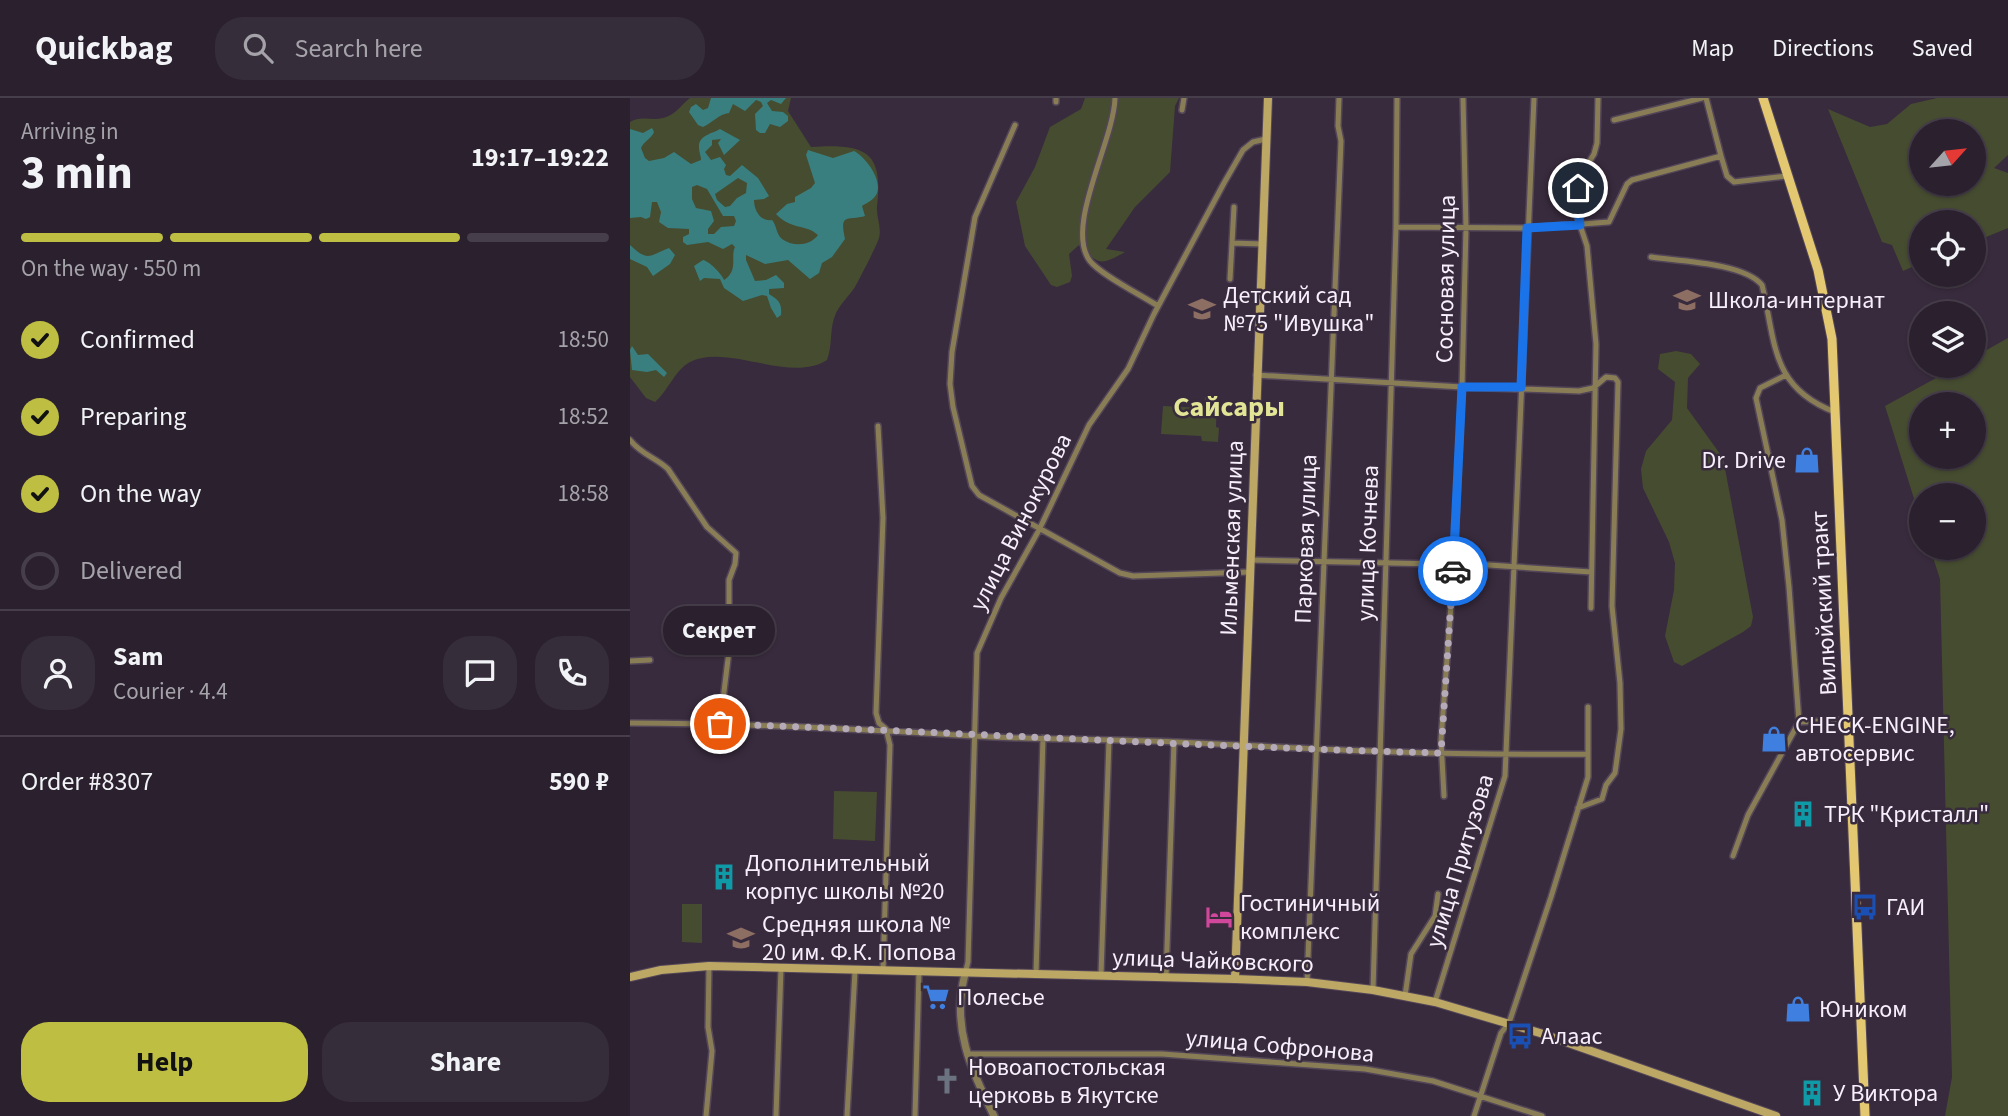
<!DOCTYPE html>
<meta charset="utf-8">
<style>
body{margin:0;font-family:"Source Sans 3",sans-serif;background:#362d3a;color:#f1f3f6;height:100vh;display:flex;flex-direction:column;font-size:26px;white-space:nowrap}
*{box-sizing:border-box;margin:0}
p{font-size:23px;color:#a5a3aa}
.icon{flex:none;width:38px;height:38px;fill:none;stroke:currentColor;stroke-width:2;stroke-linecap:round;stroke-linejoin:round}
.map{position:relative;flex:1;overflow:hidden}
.side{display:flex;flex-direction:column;background:#2a202e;width:630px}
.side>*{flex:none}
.needle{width:46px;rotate:63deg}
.controls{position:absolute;left:1279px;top:21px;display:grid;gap:14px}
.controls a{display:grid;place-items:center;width:77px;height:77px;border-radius:50%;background:#2a202e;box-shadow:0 2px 5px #0004,0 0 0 2px #463e4a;font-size:35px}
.pin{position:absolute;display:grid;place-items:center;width:60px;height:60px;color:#fff;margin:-30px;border:4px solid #fff;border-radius:50%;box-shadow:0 2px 7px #0007}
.courier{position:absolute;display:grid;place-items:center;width:70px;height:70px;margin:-35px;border:5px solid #1a73e8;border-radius:50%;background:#fff;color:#222;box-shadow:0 2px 9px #0007}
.bubble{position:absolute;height:49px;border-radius:24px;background:#2a202e;box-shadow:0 2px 5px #0004,0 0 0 2px #463e4a;font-size:23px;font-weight:700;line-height:49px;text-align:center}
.summary em{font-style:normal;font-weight:700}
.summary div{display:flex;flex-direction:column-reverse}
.summary{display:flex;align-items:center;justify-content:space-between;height:119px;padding:0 21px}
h1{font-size:46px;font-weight:700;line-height:52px}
.bar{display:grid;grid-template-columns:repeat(4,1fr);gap:10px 7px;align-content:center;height:84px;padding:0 21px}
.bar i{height:9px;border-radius:5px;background:#463e4a}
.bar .active{background:#bebe42}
.bar p{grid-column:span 4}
.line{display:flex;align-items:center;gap:18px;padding:0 21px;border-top:2px solid #463e4a}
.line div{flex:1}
.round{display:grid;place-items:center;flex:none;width:74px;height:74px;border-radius:28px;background:#362d3a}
ol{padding:0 21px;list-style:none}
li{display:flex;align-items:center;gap:21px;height:77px}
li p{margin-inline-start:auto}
li .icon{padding:7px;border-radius:50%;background:#bebe42;color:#111;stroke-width:4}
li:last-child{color:#a5a3aa}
li i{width:38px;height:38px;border:4px solid #463e4a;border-radius:50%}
.primary-button{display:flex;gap:14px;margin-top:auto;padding:14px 21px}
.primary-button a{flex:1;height:80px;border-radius:28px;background:#bebe42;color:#111;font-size:28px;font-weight:700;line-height:80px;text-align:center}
.primary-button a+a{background:#362d3a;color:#f1f3f6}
header{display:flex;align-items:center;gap:42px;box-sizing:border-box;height:98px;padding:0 35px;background:#2a202e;border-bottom:2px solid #463e4a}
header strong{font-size:33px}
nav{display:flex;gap:38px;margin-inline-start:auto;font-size:24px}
.search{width:490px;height:63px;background:#362d3a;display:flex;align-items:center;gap:18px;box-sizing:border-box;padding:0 24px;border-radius:28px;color:#a5a3aa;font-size:26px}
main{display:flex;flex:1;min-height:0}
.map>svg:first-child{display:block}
.green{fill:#464c30;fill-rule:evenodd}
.water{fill:#397f7f;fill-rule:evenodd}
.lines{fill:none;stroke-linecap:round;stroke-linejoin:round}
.minor-casing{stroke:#534658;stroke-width:8}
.tertiary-casing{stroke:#534658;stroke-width:10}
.secondary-casing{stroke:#534658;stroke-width:10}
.primary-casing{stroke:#534658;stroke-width:11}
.minor{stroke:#897d55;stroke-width:5}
.tertiary{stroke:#897d55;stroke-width:7}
.secondary{stroke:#bca765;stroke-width:8}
.primary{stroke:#e3c871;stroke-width:9}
.done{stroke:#b4aab8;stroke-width:7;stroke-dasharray:0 12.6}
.route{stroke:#1a73e8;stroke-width:9}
.labels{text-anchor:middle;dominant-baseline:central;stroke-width:5;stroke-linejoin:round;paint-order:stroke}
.street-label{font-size:24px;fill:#f7effb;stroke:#382b3d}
.poi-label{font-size:24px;fill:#f7effb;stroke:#382b3d;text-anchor:start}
.quarter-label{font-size:28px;font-weight:bold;fill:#e3e596;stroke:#382b3d}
</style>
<header>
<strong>Quickbag</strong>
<div class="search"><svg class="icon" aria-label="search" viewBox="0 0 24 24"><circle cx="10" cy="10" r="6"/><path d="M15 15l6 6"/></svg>Search here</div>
<nav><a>Map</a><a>Directions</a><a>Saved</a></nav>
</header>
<main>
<section class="side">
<div class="summary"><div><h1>3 min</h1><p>Arriving in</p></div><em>19:17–19:22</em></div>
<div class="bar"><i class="active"></i><i class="active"></i><i class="active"></i><i></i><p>On the way · 550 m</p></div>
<ol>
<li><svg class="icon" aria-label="check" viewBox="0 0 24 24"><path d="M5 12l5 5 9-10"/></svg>Confirmed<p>18:50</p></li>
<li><svg class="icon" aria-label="check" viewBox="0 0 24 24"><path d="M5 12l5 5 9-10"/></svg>Preparing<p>18:52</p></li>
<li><svg class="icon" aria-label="check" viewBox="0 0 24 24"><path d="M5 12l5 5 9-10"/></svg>On the way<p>18:58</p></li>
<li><i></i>Delivered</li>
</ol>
<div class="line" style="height:126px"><a class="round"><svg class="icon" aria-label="person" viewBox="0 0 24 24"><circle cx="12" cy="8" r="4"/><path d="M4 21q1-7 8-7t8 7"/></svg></a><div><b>Sam</b><p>Courier · 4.4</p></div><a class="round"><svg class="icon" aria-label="chat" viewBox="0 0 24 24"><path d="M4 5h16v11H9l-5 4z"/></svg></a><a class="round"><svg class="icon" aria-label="phone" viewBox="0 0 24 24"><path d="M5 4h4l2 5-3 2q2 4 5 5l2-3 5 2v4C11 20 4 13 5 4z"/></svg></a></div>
<div class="line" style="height:91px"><div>Order #8307</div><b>590 ₽</b></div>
<div class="primary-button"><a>Help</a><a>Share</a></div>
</section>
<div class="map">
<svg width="1378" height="1018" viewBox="0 0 1378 1018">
<rect width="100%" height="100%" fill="#382b3d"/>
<path class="green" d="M60,0H161L158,13L181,49C233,46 254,51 247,108C246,119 252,130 249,140C247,147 229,182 225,189C219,198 211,205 206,215C199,230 203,247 197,262C160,286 98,245 60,264C45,272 38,293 25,304L16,300L0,279V24C11,17 21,23 33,20C44,18 51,7 60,0Z
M455,0H549L545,8L540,74L505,109L476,151L495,154C470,168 469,167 449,147L439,156L442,178L440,184L427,189L421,187L395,148L386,104L405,69L420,29L451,11Z
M1307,0H1378V57L1364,70L1378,75V130L1344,144V124H1292L1291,165L1273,173L1262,147L1252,144L1198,11L1240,29L1257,26L1281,6ZM1292,33H1344V86H1292Z
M1378,240V1018H1315L1322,979L1310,481L1300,450H1344V397H1292L1291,423L1255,308L1328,268H1344V259ZM1292,306H1344V359H1292Z
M1046,253L1061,256L1070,266L1058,280L1057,310L1093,360L1123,519L1121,528L1113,534L1052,568L1044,564L1035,538L1044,492L1045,465L1039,444L1013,390L1011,371L1016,353L1042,322L1045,284L1028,271L1030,256Z
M575,299H587L586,329L589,330L588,344L572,343L571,338L531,336L533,308L574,310Z
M204,693L247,694L245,743L203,741Z
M52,806H72V845L52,844Z"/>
<path class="water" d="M81,0H156L151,6L141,2L137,5L142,13L153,14L158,18V23L150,29L140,26L135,35H130L126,32L125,16L133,8L131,4L126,2L115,13L103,6L99,15C89,16 82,25 73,29L68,27L59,14L61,9L66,6L73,12L78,10Z
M22,30L24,34C21,41 14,43 11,50L15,60L19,63L34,60L44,54L61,66L71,62C71,58 69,54 69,50C68,37 82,36 90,31L110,42L94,57L88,45L91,41L82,42V47L75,54L81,62L90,59L96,67L94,71L96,77L100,78L112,67L128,80L139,98L134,101L124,102C124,113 131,124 142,122C147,128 146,136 152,141C163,149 180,148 188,137C176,126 161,132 146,116L157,106L165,104V99L181,90L185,85L176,57L178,52L203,60L224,53C236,59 254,84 246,97C243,102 237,105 232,108L235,118C218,123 209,114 215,141L202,159L192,165L189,175L180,181L158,162L135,166L116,157V162L125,183L136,182L146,177L154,185V190L139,191V196C149,202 152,205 151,217L147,220L141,210L137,198L132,197L113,203L94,190L90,181L74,180L70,183L64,168L73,162C79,163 92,176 94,182C109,172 100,159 105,149L102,146L93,151L78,144L57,147L53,144V139L59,136V131L38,130L29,124L31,114L27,104H22L20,119L16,121L11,119L0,120V31L13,35ZM108,80L117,85L116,95L107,100L100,108L95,109L87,102L85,96ZM67,87L77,91L93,118H104L106,123L104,128L91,129L84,136H78V131L84,123L81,113L66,110L62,101V89Z
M0,147C18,164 19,158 39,150L45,157L40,166L23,178L17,169L0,161Z
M2,248L8,257L18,256L37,275L34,279L26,272L17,274L2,272L0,252Z"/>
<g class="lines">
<g class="minor-casing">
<path id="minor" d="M485,0C484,43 434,129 460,163C471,177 511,197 528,208
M426,4V0
M552,12L554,0
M984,22L1072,0
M385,27L345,119L322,254L320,286L323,309L342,388L349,397L490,475L503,478L620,474
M1091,58L1097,78L1104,84L1157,78
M766,129L897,130L979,124L997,86L1002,82L1091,58L1076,0
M602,145L632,146
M1021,159C1050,163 1114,165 1132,187C1146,244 1140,289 1205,314
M600,181L604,109
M626,277L832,289L949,293L963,290L976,279L985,280L988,284L982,508L990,585L991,631L985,675L976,687L972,701L948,710
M1156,277L1130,290L1126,300L1152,422L1159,489L1169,624
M248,328L253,420L246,615L249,625L256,631L260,647L253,873
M0,342C12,357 25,359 38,371L77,429L106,455L105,466L99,482V553L90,626
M621,462L859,467L961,474
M961,510L966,246L957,148L947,118V106L950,79L964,56L967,45L968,0
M0,563L20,562
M0,625C115,625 229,631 344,638C411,642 478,641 545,644C683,651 820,658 958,656
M814,698L811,642L824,466L832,289L836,130L833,0
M1103,758L1118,717L1169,624L1218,622
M335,876L338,864L347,555L371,500L409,432L459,327L498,271L524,216L594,85L613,52L623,44L636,41
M406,876L413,640
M471,877L479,642
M536,879L544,644
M677,884L711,43L708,28L709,0
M743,892L766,129L767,0
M775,898L781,856L805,818L808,796
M805,904L875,678L904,0
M337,956H532L735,971L803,983L912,1018
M76,1018L82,953L78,929L79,868
M146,1018L151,870
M217,1018L225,873
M285,1018L289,874
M844,1018L871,935L879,925L921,799L958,679V609"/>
</g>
<g class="tertiary-casing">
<path id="tertiary" d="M335,876C321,929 341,971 364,1018"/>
</g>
<g class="secondary-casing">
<path id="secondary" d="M0,879L31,872L79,868L605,881L677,884L743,892L805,904L910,935L1146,1018
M605,881L638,0"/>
</g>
<g class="primary-casing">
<path id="primary" d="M1133,0L1188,172L1202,241L1235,1018"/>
</g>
<use href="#minor" class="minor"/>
<use href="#tertiary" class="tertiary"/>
<use href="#secondary" class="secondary"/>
<use href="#primary" class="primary"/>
</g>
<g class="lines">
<path class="done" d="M90,626C331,634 571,649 811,655L823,473"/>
<path class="route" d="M823,473L832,289H891L897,130L950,127L947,106L948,90"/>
</g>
<defs>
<g id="school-bare" transform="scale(2.1)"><path d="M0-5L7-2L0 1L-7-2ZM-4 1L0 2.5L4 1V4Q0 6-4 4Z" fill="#8d6e63" stroke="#382b3d" stroke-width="2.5" paint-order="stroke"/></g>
<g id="shop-bare" transform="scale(2.1)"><path d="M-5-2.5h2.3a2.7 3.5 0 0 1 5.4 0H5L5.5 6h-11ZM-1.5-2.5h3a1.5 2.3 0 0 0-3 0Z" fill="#3f7fe0" stroke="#382b3d" stroke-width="2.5" paint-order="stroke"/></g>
<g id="building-bare" transform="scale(2.1)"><path d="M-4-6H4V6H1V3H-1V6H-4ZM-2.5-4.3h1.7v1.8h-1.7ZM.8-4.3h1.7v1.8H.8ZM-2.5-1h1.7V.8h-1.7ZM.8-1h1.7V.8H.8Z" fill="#0f9aa8" stroke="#382b3d" stroke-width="2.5" paint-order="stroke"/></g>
<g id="bus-bare" transform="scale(2.1)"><path d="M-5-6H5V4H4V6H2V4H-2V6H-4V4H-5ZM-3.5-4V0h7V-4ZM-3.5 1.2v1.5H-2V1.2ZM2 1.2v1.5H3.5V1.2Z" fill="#1a4fb4" stroke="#382b3d" stroke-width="2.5" paint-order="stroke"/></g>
<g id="hotel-bare" transform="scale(2.1)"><path d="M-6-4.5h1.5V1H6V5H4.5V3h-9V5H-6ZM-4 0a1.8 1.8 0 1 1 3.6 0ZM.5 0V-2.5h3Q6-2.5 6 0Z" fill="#d1479c" stroke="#382b3d" stroke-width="2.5" paint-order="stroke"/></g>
<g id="supermarket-bare" transform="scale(2.1)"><path d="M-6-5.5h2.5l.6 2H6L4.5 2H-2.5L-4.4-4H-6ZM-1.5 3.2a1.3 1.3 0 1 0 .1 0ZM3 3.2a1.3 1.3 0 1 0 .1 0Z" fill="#3f7fe0" stroke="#382b3d" stroke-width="2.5" paint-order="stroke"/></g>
<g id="church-bare" transform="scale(2.1)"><path d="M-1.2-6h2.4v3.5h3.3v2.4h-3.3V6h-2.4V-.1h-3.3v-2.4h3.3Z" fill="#6b7280" stroke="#382b3d" stroke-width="2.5" paint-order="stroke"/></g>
</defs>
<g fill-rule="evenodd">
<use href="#school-bare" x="1057" y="202"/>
<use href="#school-bare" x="572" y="211"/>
<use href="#shop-bare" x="1177" y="362"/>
<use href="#shop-bare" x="1144" y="641"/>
<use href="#building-bare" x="1173" y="716"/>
<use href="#building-bare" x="94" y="779"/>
<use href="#bus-bare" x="1235" y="809"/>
<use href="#hotel-bare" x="589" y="819"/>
<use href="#school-bare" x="111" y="840"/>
<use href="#supermarket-bare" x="306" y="899"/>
<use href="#shop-bare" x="1168" y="911"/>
<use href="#bus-bare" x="890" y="938"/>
<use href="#church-bare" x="317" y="983"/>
<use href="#building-bare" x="1182" y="995"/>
</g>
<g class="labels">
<g class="street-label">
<text transform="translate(816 181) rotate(-89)">Сосновая улица</text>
<text transform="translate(391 424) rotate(-63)">улица Винокурова</text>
<text transform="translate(602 440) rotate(-88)">Ильменская улица</text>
<text transform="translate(676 441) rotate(-88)">Парковая улица</text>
<text transform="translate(738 445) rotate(-88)">улица Кочнева</text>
<text transform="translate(1194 505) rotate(-93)">Вилюйский тракт</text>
<text transform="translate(830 763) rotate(-73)">улица Притузова</text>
<text transform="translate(583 863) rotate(2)">улица Чайковского</text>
<text transform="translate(650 948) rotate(5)">улица Софронова</text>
</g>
<g class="poi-label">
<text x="593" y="197">Детский сад<tspan x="593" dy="28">№75 "Ивушка"</tspan></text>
<text x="1078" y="202">Школа-интернат</text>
<text x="1156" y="362" text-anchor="end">Dr. Drive</text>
<text x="1165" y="627">CHECK-ENGINE,<tspan x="1165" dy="28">автосервис</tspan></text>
<text x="1194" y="716">ТРК "Кристалл"</text>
<text x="115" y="765">Дополнительный<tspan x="115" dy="28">корпус школы №20</tspan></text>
<text x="610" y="805">Гостиничный<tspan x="610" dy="28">комплекс</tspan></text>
<text x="1256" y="809">ГАИ</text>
<text x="132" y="826">Средняя школа №<tspan x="132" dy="28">20 им. Ф.К. Попова</tspan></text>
<text x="327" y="899">Полесье</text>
<text x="1189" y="911">Юником</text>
<text x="911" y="938">Алаас</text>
<text x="338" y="969">Новоапостольская<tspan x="338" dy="28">церковь в Якутске</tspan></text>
<text x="1203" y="995">У Виктора</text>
</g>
<g class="quarter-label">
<text x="599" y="309">Сайсары</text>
</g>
</g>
</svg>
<div class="controls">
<a><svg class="needle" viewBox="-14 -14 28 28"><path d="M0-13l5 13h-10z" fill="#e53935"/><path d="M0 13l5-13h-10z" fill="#a5a3aa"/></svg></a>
<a><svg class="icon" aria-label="locate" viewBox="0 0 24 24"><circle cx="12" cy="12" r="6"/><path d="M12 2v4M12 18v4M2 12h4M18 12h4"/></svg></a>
<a><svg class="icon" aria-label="layers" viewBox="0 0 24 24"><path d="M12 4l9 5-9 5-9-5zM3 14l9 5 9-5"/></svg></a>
<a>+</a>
<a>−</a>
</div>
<div class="pin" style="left:90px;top:626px;background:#ea580c"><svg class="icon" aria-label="bag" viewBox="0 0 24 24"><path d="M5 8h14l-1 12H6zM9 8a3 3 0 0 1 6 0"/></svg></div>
<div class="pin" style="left:948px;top:90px;background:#1f2937"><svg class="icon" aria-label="home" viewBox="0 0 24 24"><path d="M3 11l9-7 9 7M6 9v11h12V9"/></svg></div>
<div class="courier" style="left:823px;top:473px"><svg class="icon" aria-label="car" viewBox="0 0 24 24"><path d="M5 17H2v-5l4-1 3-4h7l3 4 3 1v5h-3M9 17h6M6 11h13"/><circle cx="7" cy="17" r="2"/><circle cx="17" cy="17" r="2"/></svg></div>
<div class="bubble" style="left:33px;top:508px;width:112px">Секрет</div>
</div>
</main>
